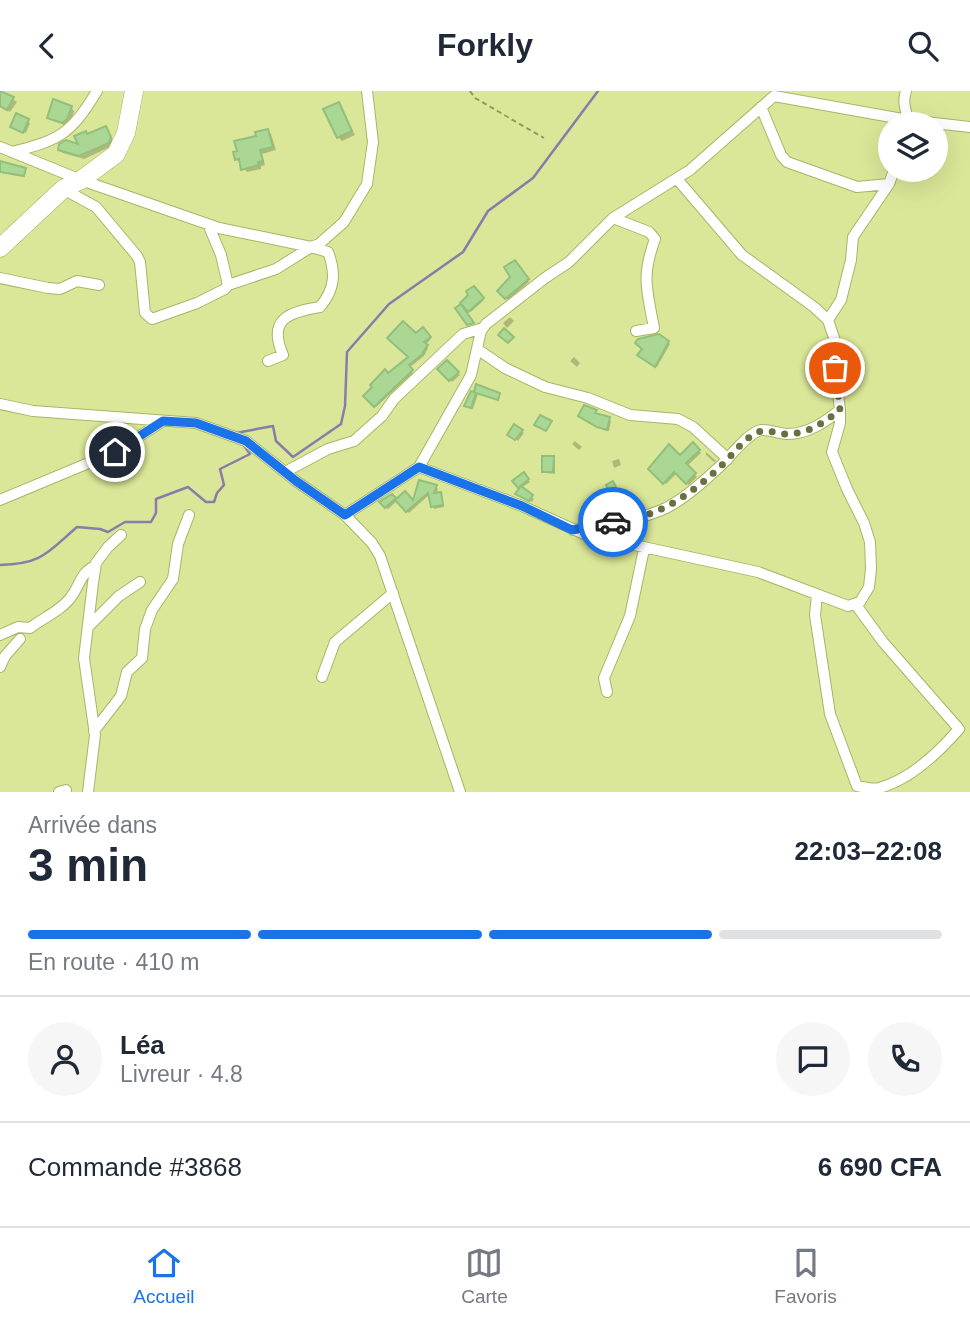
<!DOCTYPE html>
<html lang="fr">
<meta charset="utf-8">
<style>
body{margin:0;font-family:Helvetica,sans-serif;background:#f6f6f7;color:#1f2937;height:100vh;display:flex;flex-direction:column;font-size:26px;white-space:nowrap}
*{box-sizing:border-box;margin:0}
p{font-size:23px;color:#747a83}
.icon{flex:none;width:38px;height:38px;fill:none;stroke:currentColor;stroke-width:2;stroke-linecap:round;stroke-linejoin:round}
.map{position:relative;height:701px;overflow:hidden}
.drawer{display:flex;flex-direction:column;background:#fff;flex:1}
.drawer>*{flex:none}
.controls{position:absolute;left:878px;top:21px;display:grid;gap:14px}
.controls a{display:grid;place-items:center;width:70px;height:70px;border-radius:50%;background:#fff;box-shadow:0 7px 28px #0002;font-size:35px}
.pin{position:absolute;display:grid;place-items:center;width:60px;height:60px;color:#fff;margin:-30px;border:4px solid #fff;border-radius:50%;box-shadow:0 2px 7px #0007}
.courier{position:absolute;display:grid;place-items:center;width:70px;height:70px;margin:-35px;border:5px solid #1a73e8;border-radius:50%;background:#fff;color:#222;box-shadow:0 2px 9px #0007}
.summary em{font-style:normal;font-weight:800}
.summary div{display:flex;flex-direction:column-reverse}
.summary{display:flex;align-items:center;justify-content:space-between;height:119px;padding:0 28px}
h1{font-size:46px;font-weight:800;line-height:52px}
.bar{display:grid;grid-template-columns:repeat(4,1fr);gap:10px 7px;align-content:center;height:84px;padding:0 28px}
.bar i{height:9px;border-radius:5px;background:#e0e1e3}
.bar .current{background:#1a73e8}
.bar p{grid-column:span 4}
.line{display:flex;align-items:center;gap:18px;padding:0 28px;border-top:2px solid #e0e1e3}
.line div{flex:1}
.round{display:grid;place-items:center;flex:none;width:74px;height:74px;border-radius:37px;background:#f6f6f7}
header{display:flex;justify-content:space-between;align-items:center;height:91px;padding:0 28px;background:#fff;font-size:32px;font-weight:800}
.tab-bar{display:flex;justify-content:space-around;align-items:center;height:98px;border-top:2px solid #e0e1e3;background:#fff;font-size:19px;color:#747a83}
.tab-bar a{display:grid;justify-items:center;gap:4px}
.tab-bar .current{color:#1a73e8}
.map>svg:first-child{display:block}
.shadow{fill:#0003}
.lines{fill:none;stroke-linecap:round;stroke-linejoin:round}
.stream{stroke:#8a7caa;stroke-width:2.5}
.building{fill:#aad794;stroke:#93bf7c;stroke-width:2}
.street-casing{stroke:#a9b466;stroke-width:12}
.primary-casing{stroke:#a9b466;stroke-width:19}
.path{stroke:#91995e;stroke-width:2;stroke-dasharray:5 3.5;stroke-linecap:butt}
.street{stroke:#fff;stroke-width:10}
.primary{stroke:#fff;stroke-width:18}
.done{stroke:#696f3f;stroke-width:7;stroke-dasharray:0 12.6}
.route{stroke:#1a73e8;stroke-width:9}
</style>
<header><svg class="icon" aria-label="back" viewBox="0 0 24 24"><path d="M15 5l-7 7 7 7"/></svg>Forkly<svg class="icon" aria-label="search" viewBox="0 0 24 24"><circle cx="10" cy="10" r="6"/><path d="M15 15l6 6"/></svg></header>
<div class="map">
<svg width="970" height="701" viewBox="0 0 970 701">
<rect width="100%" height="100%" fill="#dbe798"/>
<path class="shadow" d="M0,0L17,11L10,21L0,14Z
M338,13L355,44L342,50L338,46Z
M71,16L74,20L71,31L66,35L49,27Z
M17,25L30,32L26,42L14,37Z
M106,37L114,51L112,55L84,68L63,62L60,59L81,55L88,45Z
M268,40L271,43L276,59L262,63L265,74L261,75V78L247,81L237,68L258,46Z
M0,71L25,79V86L0,81Z
M515,172L529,191L508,209L499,200L513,186Z
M473,197L484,209L471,221L462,212Z
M510,226L514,230L507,237L503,232Z
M422,239L431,248L425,254L428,257L424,265L409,277L413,282L376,316L366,305L410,266L416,244Z
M668,251L670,253L657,276L641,265Z
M574,266L580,272L577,276L570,270Z
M447,271L460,284L452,291L440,278Z
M478,295L499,304V310L478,303L473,318L467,316L466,314L475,303Z
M596,321V324L611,330L609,340L582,327Z
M522,340L524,342L518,350L512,345Z
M575,350L582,356L579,359L572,353Z
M693,354L701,362L687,375L697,386L689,394L677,382L666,393L651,378L680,367Z
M706,361L715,369L716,370L714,371L706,364Z
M553,367L555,369V383L546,382L544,380Z
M619,368L621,374L614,377L612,370Z
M524,383L530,391L521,397L534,408L532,411L519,405L521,397L515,390Z
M436,396L438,398L436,403L442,404L444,416L434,418L430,403L409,422L397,409L414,412Z
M392,405L397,410L388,418L382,412Z"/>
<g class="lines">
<path class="stream" d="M236,342L273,335L276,350L293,366L341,333L345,315L347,261L389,213L463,161L488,120L533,87L598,0
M0,474C42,473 47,462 77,436L100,438L108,441L125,431H151L156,422V408L188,396L206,411H214L217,402L224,394L220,378L250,363L242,352"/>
</g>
<path class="building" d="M0,0L14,6L7,19L0,15Z
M53,8L72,15L67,28L62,32L47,27Z
M339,11L352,40L337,47L323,18Z
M16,22L29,28L23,42L10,36Z
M106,35L111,46L109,52L79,65L58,59L59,53L66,49L78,53L74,45L86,40L87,43Z
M268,38L273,56L260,59L263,70L258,71L259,74L241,79L239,68L235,69L233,61L237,60L234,50L256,45L255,41Z
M0,70L26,77L24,85L0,81Z
M515,169L529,188L505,208L497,200L510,186L504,176Z
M474,195L484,207L468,221L460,212L468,204L466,200Z
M461,213L474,232L467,234L455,217Z
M403,230L416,242L423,236L431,246L424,251L428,254L423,261L424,262L409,274L413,279L374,316L363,305L372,296L370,294L385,278L388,282L408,266L387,247Z
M504,237L514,246L508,252L498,244Z
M659,243L669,250L655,276L637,264L642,258L635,252L638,248Z
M447,269L459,281L449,290L437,278Z
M476,293L500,302L498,309L476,302L471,317L464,315L471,300L474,301Z
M584,314L597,319L595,322L610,326L607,339L597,336L578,325Z
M540,324L552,330L546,340L534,334Z
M514,333L523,339L515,349L507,344Z
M693,351L700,359L686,372L696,382L686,393L674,381L663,393L648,378L669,353L680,364Z
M542,365H554L553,381H542Z
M524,381L529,388L518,397L512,390Z
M419,389L437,394L434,402L441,401L443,414L431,416L428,402L406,421L395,409L405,400L413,409Z
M613,390L626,416L619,420L606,394Z
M521,395L533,404L529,410L515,403Z
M392,403L396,407L385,417L379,411Z"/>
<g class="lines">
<g class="street-casing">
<path id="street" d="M906,0C901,16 909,21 907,33
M761,16L781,64L787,71L857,96L889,93
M0,56L81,89L219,137L311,156L319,153L344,131L367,93L373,51L367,0
M12,61C60,49 71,43 97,0
M63,98L96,116L137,165L140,171L145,222L152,228L197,212L225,198L228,194L221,164L208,133
M613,127L649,141L655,148C641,186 647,199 654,237L636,240
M0,187L48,197L60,198L77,190L99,194
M228,194L276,178L311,156L328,161C336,182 335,198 320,216C289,221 267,228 283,264L268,270
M828,229L841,209L851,169L853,146L889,93L894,79
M477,258L505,277L545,296L588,307L630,324L678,328L693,336L728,368
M0,313L33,320L196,332L246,350L296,390L345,424L372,452L380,465L460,701
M419,376L522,415L584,443L758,481L848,515L860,511L869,496L871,478L870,451L864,432L847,398L832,361L840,332V319L835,277L836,253L828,229L814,216L742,164L677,88
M285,381L328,358L354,350L382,325L394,308L463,243L483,237
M0,409L115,361L163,330
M345,424L419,376L471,284L481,240L486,233L545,187L569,171L613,127L690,79L774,5L908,29L970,36
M573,439C604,431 637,431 666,417C684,408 702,392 717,378C728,369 747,342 761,339C769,338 779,343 788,343C808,343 825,331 840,319
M817,504L815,524L830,623L857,695C864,696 873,699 879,697C909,689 939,661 959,638L883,551L856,514
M88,536L119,505L140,491
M0,544L18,536L30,537C43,527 62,519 71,506C80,494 81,481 95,475
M0,576L5,565L20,548
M322,586L335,551L393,502
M607,601L604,587L630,525L644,458
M94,640L121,605L127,581L142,567L145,538L152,519L173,488L178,453L189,424
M59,701L66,699
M88,701L95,644L84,567L93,492L96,472L108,456L121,444"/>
</g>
<g class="primary-casing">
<path id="primary" d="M0,157L63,98L81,89L116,63L126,42L134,0"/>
</g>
<path class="path" d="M470,0L475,7L544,47"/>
<use href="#street" class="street"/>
<use href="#primary" class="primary"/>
</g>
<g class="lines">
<path class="done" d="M613,431C655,428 691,404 721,375C732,365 742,349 756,342C766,337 776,343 787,343C808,343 825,331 840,319L835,277"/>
<path class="route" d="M115,361L163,330L196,332L246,350L296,390L345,424L419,376L522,415L572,439L613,431"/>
</g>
</svg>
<div class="controls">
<a><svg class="icon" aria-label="layers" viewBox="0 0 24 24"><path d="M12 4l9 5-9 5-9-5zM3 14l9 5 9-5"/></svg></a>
</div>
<div class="pin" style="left:835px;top:277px;background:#ea580c"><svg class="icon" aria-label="bag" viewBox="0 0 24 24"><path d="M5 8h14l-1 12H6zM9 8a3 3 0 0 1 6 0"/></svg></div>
<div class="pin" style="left:115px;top:361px;background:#1f2937"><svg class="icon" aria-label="home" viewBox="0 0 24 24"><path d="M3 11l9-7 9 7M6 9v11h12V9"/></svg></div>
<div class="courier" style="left:613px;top:431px"><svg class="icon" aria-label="car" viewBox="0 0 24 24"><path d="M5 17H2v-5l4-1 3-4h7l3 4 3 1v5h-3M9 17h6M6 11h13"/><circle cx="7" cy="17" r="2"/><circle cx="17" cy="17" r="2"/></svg></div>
</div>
<section class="drawer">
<div class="summary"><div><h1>3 min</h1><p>Arrivée dans</p></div><em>22:03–22:08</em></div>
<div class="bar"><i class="current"></i><i class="current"></i><i class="current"></i><i></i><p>En route · 410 m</p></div>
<div class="line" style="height:126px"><a class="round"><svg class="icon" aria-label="person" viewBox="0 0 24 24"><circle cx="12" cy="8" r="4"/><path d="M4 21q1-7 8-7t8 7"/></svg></a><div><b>Léa</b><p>Livreur · 4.8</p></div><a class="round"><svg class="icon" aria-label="chat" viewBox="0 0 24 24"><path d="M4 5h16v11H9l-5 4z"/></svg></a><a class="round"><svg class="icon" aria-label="phone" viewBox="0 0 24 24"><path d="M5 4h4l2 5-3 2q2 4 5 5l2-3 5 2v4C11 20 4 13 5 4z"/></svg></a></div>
<div class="line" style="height:91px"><div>Commande #3868</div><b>6 690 CFA</b></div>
</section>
<nav class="tab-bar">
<a class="current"><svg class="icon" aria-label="home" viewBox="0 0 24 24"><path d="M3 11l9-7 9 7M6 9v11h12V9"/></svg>Accueil</a>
<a><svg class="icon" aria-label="map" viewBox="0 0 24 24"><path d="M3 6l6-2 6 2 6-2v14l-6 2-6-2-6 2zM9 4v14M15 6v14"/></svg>Carte</a>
<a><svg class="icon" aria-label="saved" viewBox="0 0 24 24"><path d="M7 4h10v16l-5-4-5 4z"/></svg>Favoris</a>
</nav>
